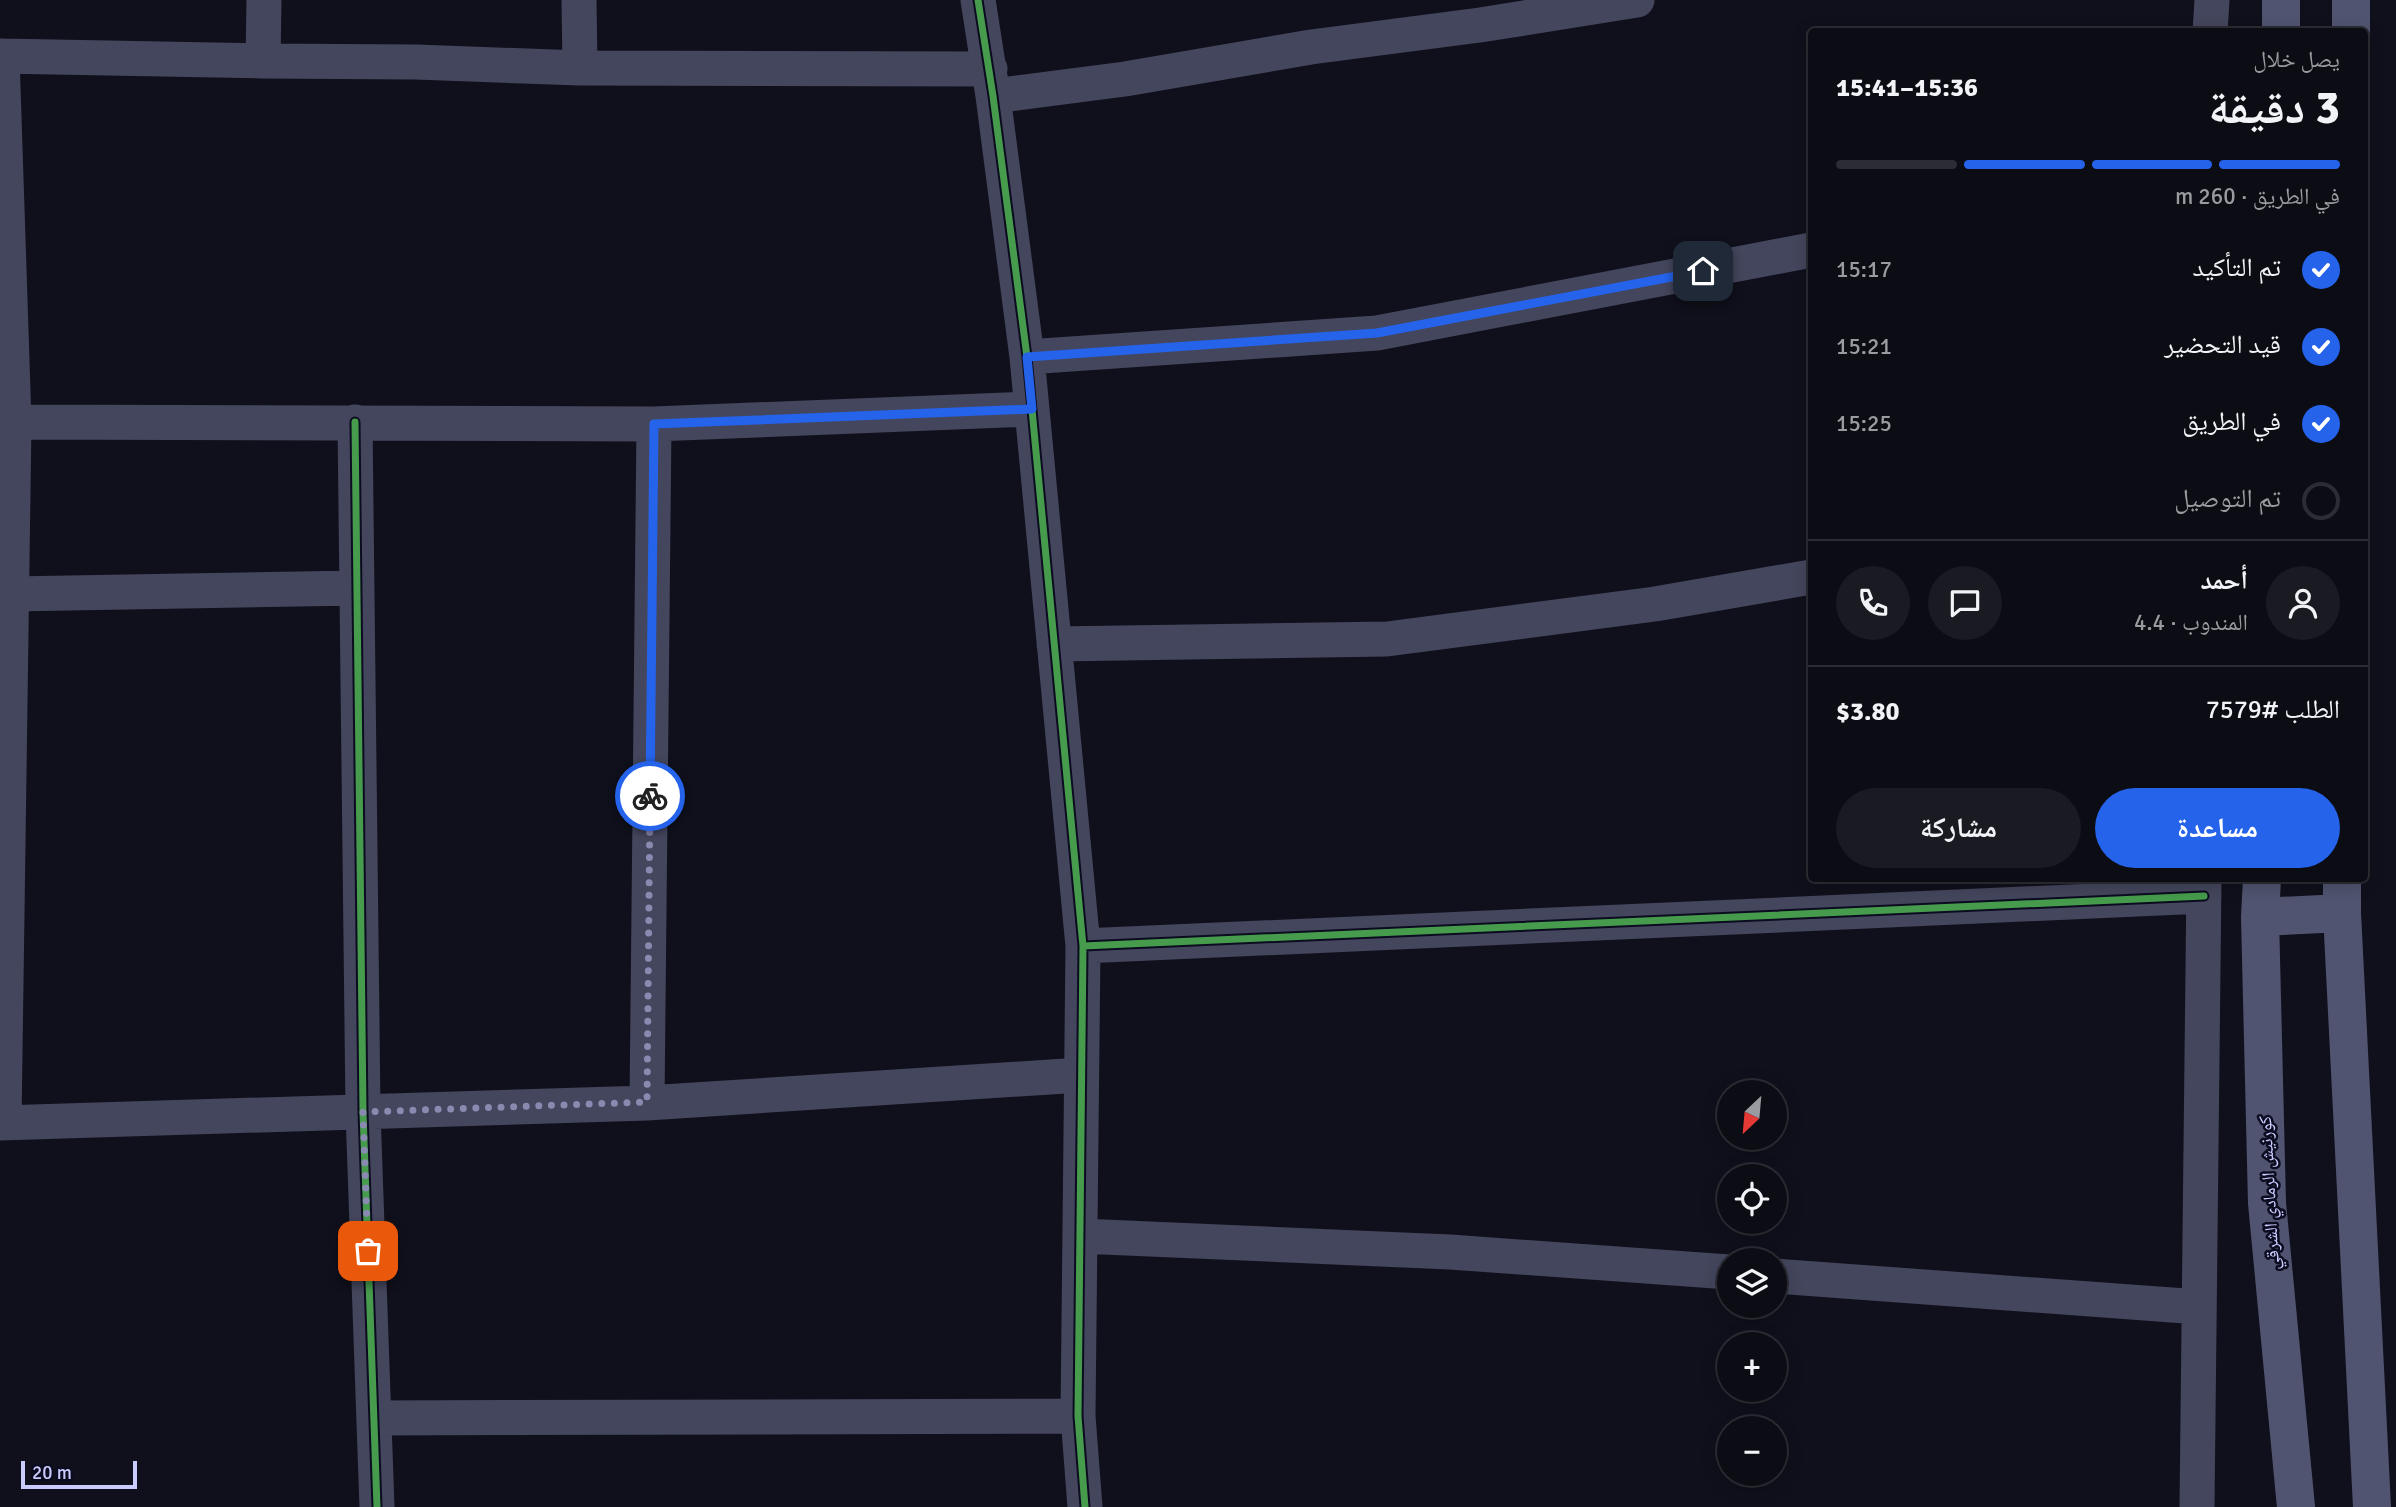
<!DOCTYPE html>
<html lang="ar">
<meta charset="utf-8">
<style>
body{margin:0;font-family:Signika,"Noto Naskh Arabic",sans-serif;background:#1a1a22;color:#f1f3f6;direction:rtl;height:100vh;display:flex;flex-direction:column;font-size:26px;white-space:nowrap}
*{box-sizing:border-box;margin:0}
p{font-size:23px;color:#9a9ba0}
.icon{flex:none;width:38px;height:38px;fill:none;stroke:currentColor;stroke-width:2;stroke-linecap:round;stroke-linejoin:round}
.map{position:relative;flex:1;overflow:hidden;direction:ltr}
.sheet{position:absolute;left:1808px;top:28px;width:560px;height:854px;display:flex;flex-direction:column;background:#0c0c15;border-radius:7px;box-shadow:0 4px 18px #0003,0 0 0 2px #2c2c34;direction:rtl}
.sheet>*{flex:none}
.needle{width:46px;rotate:206deg}
.controls{position:absolute;left:1717px;top:1080px;display:grid;gap:14px}
.controls a{display:grid;place-items:center;width:70px;height:70px;border-radius:50%;background:#0c0c15;box-shadow:0 4px 18px #0003,0 0 0 2px #2c2c34;font-size:35px}
.scale{position:absolute;left:21px;bottom:18px;width:116px;box-sizing:border-box;padding-left:7px;border:4px solid #caccff;border-top:0;font-size:19px;line-height:24px;white-space:nowrap;color:#caccff;-webkit-text-stroke:5px #0c0c20;paint-order:stroke}
.pin{position:absolute;display:grid;place-items:center;width:60px;height:60px;color:#fff;margin:-30px;border-radius:14px;box-shadow:0 4px 10px #0006}
.courier{position:absolute;display:grid;place-items:center;width:70px;height:70px;margin:-35px;border:5px solid #2563eb;border-radius:50%;background:#fff;color:#222;box-shadow:0 2px 9px #0007}
.overview em{font-style:normal;font-weight:800}
.overview div{display:flex;flex-direction:column-reverse}
.overview{display:flex;align-items:center;justify-content:space-between;height:119px;padding:0 28px}
h1{font-size:46px;font-weight:800;line-height:52px}
.bar{display:grid;grid-template-columns:repeat(4,1fr);gap:10px 7px;align-content:center;height:84px;padding:0 28px}
.bar i{height:9px;border-radius:5px;background:#2c2c34}
.bar .active{background:#2563eb}
.bar p{grid-column:span 4}
.line{display:flex;align-items:center;gap:18px;padding:0 28px;border-top:2px solid #2c2c34}
.line div{flex:1}
.round{display:grid;place-items:center;flex:none;width:74px;height:74px;border-radius:37px;background:#1a1a22}
ol{padding:0 28px;list-style:none}
li{display:flex;align-items:center;gap:21px;height:77px}
li p{margin-inline-start:auto}
li .icon{padding:7px;border-radius:50%;background:#2563eb;color:#fff;stroke-width:4}
li:last-child{color:#9a9ba0}
li i{width:38px;height:38px;border:4px solid #2c2c34;border-radius:50%}
.action{display:flex;gap:14px;margin-top:auto;padding:14px 28px}
.action a{flex:1;height:80px;border-radius:42px;background:#2563eb;color:#fff;font-size:28px;font-weight:800;line-height:80px;text-align:center}
.action a+a{background:#1a1a22;color:#f1f3f6}
.map>svg:first-child{display:block}
.lines{fill:none;stroke-linecap:round;stroke-linejoin:round}
.minor{stroke:#44465d;stroke-width:35}
.secondary{stroke:#515470;stroke-width:38}
.cycleway-casing{stroke:#0c0c20;stroke-width:11}
.cycleway{stroke:#469c4c;stroke-width:7}
.done{stroke:#898ab0;stroke-width:7;stroke-dasharray:0 12.6}
.route{stroke:#2563eb;stroke-width:9}
.labels{text-anchor:middle;dominant-baseline:central;stroke-width:5;stroke-linejoin:round;paint-order:stroke}
.street-label{font-size:18px;fill:#caccff;stroke:#0c0c20}
</style>
<div class="map">
<svg width="2396" height="1507" viewBox="0 0 2396 1507">
<rect width="100%" height="100%" fill="#10101c"/>
<g class="lines">
<path class="minor" d="M579,0L580,68
M978,0L993,96L1027,357L1083,946L1078,1416L1085,1507
M2210,32L2212,0
M0,56L263,61L416,62L580,68L990,69
M2,56L14,422L4,1123
M263,61L264,0
M993,96L1125,79L1311,47L1480,25L1637,0
M1027,357L1377,333L1811,250
M14,422L654,424L1032,409
M355,422L363,1112L377,1507
M11,594L357,588
M1054,644L1387,639L1655,604L1811,577
M1083,946L2204,896
M647,1103L654,424
M0,1123L647,1103L1081,1075
M1080,1236L1450,1252L1729,1272
M1774,1276L2199,1307
M374,1418L1078,1416
M2197,1507L2204,878"/>
<path class="secondary" d="M2281,32V0
M2351,32V0
M2262,878L2260,917L2267,1203L2296,1507
M2342,878V913L2372,1507
M2260,917L2342,913"/>
<g class="cycleway-casing">
<path id="cycleway" d="M978,0L993,96L1027,357L1083,946L1078,1416L1085,1507
M355,422L363,1112L377,1507
M1083,946L2204,896"/>
</g>
<use href="#cycleway" class="cycleway"/>
</g>
<g class="lines">
<path class="done" d="M368,1251L363,1112L647,1102L650,796"/>
<path class="route" d="M650,796L654,424L1032,409L1027,357L1377,333L1703,271"/>
</g>
<g class="labels">
<g class="street-label">
<text transform="translate(2269 1193) rotate(-93)">كورنيش الرمادي الشرقي</text>
</g>
</g>
</svg>
<div class="controls">
<a><svg class="needle" viewBox="-14 -14 28 28"><path d="M0-13l5 13h-10z" fill="#e53935"/><path d="M0 13l5-13h-10z" fill="#9a9ba0"/></svg></a>
<a><svg class="icon" aria-label="locate" viewBox="0 0 24 24"><circle cx="12" cy="12" r="6"/><path d="M12 2v4M12 18v4M2 12h4M18 12h4"/></svg></a>
<a><svg class="icon" aria-label="layers" viewBox="0 0 24 24"><path d="M12 4l9 5-9 5-9-5zM3 14l9 5 9-5"/></svg></a>
<a>+</a>
<a>−</a>
</div>
<div class="scale">20 m</div>
<div class="pin" style="left:368px;top:1251px;background:#ea580c"><svg class="icon" aria-label="bag" viewBox="0 0 24 24"><path d="M5 8h14l-1 12H6zM9 8a3 3 0 0 1 6 0"/></svg></div>
<div class="pin" style="left:1703px;top:271px;background:#1f2937"><svg class="icon" aria-label="home" viewBox="0 0 24 24"><path d="M3 11l9-7 9 7M6 9v11h12V9"/></svg></div>
<div class="courier" style="left:650px;top:796px"><svg class="icon" aria-label="bike" viewBox="0 0 24 24"><circle cx="6" cy="16" r="4"/><circle cx="18" cy="16" r="4"/><path d="M6 16l4-8h5l3 8M10 8l3 8H6M13 5h3"/></svg></div>
<section class="sheet">
<div class="overview"><div><h1>3 دقيقة</h1><p>يصل خلال</p></div><em>15:36–15:41</em></div>
<div class="bar"><i class="active"></i><i class="active"></i><i class="active"></i><i></i><p>في الطريق · 260 m</p></div>
<ol>
<li><svg class="icon" aria-label="check" viewBox="0 0 24 24"><path d="M5 12l5 5 9-10"/></svg>تم التأكيد<p>15:17</p></li>
<li><svg class="icon" aria-label="check" viewBox="0 0 24 24"><path d="M5 12l5 5 9-10"/></svg>قيد التحضير<p>15:21</p></li>
<li><svg class="icon" aria-label="check" viewBox="0 0 24 24"><path d="M5 12l5 5 9-10"/></svg>في الطريق<p>15:25</p></li>
<li><i></i>تم التوصيل</li>
</ol>
<div class="line" style="height:126px"><a class="round"><svg class="icon" aria-label="person" viewBox="0 0 24 24"><circle cx="12" cy="8" r="4"/><path d="M4 21q1-7 8-7t8 7"/></svg></a><div><b>أحمد</b><p>المندوب · 4.4</p></div><a class="round"><svg class="icon" aria-label="chat" viewBox="0 0 24 24"><path d="M4 5h16v11H9l-5 4z"/></svg></a><a class="round"><svg class="icon" aria-label="phone" viewBox="0 0 24 24"><path d="M5 4h4l2 5-3 2q2 4 5 5l2-3 5 2v4C11 20 4 13 5 4z"/></svg></a></div>
<div class="line" style="height:91px"><div>الطلب #7579</div><b>$3.80</b></div>
<div class="action"><a>مساعدة</a><a>مشاركة</a></div>
</section>
</div>
